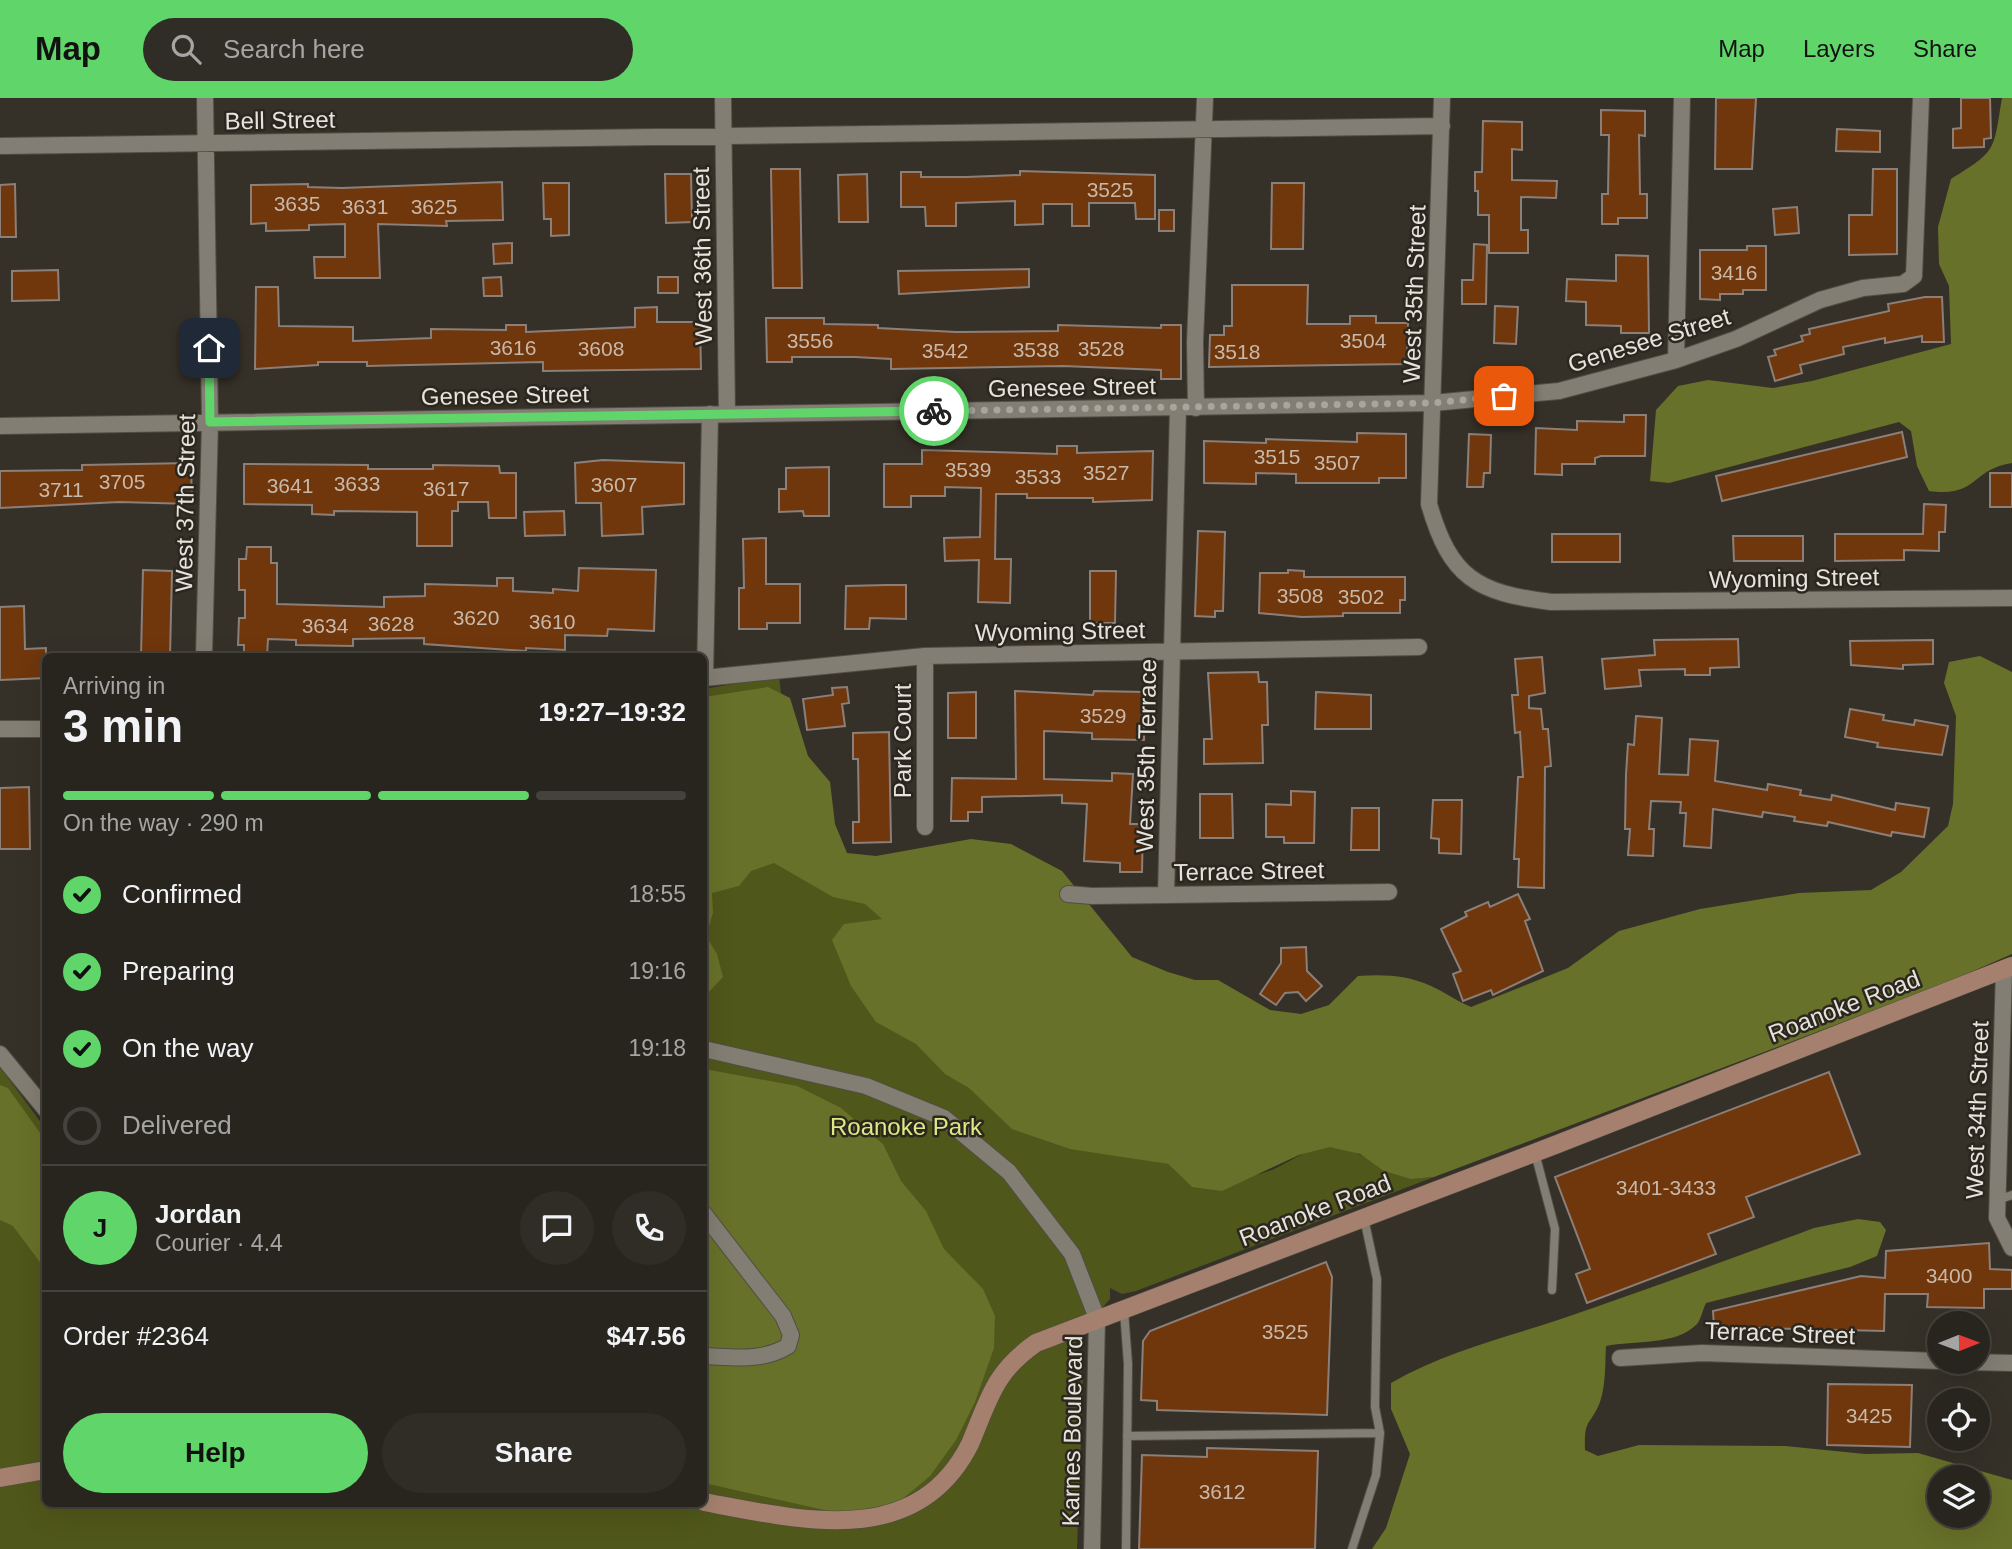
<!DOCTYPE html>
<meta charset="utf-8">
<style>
body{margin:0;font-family:Helvetica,sans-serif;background:#302d27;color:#f1f3f6;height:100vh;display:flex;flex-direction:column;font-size:26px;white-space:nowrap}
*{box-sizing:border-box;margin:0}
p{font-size:23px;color:#a5a5a4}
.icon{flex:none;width:38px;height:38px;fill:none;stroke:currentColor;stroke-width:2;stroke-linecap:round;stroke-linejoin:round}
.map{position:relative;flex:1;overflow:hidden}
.details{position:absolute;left:42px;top:555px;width:665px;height:854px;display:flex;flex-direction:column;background:#28251e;border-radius:10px;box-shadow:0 7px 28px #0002,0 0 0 2px #44423c}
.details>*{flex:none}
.needle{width:46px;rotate:89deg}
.tools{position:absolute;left:1927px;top:1213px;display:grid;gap:14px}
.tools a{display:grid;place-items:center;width:63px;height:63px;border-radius:50%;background:#28251e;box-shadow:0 7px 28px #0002,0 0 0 2px #44423c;font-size:35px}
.pin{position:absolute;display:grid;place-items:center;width:60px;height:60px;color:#fff;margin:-30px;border-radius:14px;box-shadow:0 4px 10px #0006}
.courier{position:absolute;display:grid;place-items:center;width:70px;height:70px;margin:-35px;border:5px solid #60d56a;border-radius:50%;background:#fff;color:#222;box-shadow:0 2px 9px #0007}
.headline em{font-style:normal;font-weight:700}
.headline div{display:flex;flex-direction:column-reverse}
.headline{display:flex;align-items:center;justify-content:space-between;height:119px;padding:0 21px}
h1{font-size:46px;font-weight:700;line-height:52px}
.bar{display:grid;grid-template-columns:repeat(4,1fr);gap:10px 7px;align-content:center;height:84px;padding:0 21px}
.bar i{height:9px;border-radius:5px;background:#44423c}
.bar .active{background:#60d56a}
.bar p{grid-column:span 4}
.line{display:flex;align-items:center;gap:18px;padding:0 21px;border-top:2px solid #44423c}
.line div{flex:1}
.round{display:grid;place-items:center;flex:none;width:74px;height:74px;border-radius:37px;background:#302d27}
ol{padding:0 21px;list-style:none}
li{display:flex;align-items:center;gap:21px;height:77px}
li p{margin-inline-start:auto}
li .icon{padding:7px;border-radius:50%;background:#60d56a;color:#111;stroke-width:4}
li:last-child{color:#a5a5a4}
li i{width:38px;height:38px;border:4px solid #44423c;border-radius:50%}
.action{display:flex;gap:14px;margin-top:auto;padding:14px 21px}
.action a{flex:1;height:80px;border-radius:42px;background:#60d56a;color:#111;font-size:28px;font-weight:700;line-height:80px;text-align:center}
.action a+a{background:#302d27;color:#f1f3f6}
header{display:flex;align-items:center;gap:42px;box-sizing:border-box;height:98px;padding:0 35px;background:#60d56a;color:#111}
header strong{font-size:33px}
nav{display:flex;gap:38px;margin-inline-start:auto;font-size:24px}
.search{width:490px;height:63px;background:#302d27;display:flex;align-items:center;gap:18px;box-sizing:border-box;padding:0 24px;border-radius:38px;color:#a5a5a4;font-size:26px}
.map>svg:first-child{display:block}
.green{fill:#50571a}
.forest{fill:#687129;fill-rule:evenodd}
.building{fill:#70360c;stroke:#8b7f79;stroke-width:2}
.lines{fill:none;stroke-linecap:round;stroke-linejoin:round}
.lane-casing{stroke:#514e45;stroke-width:10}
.street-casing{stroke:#514e45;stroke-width:18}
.secondary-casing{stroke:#514e45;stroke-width:19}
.lane{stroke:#837e73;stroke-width:8}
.street{stroke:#837e73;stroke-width:16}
.secondary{stroke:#a5806e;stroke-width:18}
.done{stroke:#a8a59e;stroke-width:7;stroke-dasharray:0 12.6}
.route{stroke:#60d56a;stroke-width:9}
.labels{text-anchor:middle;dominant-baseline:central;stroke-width:5;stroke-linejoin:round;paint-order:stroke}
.number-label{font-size:21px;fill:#c8b8a9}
.street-label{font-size:24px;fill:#e6e3dd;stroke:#2c271e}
.park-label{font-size:24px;fill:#dbea85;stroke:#2c271e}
</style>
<header>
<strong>Map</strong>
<div class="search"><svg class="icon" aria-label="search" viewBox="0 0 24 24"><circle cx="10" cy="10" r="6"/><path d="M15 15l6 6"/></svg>Search here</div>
<nav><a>Map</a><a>Layers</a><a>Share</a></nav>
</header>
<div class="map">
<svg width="2012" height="1451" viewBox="0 0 2012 1451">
<rect width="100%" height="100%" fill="#363128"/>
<path class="green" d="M779,578L797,740L1108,905L1109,1056L1168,1066L1192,1089C1218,1084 1248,1081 1272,1072C1291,1064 1311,1047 1332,1049C1375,1053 1381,1084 1434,1079L1136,1193L1122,1196L1110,1190V1201L1075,1241L1083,1282L1077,1451H0V969L45,1030L46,1405H704V591Z"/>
<path class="forest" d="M2002,0H2012V365C1971,371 1978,400 1929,393L1917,368L1911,333L1899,324L1669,385L1650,383L1656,312L1678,288L1708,282L1773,290L1812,283L1951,246L1949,188L1939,166L1938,129L1951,81C1998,52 1993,53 2002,0Z
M1980,558L2012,574V856L1946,885L1434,1079L1411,1081L1384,1073L1360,1056L1330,1049L1299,1057L1222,1093L1192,1089L1168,1066L1070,1051L1012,1031L969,990L945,976L916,946L876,924L851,888L832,842L844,826L882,821L865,806L833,799L774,765L751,773L739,788L712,795L713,815L706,838L717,856L723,879L704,899V599L768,589L790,600L808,658L830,684L835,726L847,755L876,758L971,741L1011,746L1062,773L1132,859L1168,874L1195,882H1218L1270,912L1301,916L1329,907L1358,878C1383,876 1408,877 1431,888C1445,894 1456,903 1471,909L1568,870L1619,833L1700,811L1799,795L1871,792L1901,774L1948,728L1953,706L1956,618L1944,585L1949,564Z
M704,971L797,988L841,1010L883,1046L901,1083L926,1113L944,1151L983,1191L995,1218L994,1250L975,1304L956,1342L930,1378L894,1408L864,1416L833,1414L704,1385Z
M0,987L8,990L45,1042V1171L13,1128L0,1122Z
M1858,1121L1880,1124L1886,1132L1877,1158L1850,1169L1706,1205C1703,1211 1701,1221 1697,1226C1676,1248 1634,1242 1606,1248C1605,1266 1606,1286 1600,1304C1590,1329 1584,1319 1585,1352L1598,1358L1639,1347L1785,1348L1865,1356L1918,1355L2012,1382V1451H1372L1386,1430L1410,1356L1391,1311V1285C1444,1254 1504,1240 1561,1221C1646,1192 1730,1161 1814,1130ZM1978,1379V1418H1939V1379Z"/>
<path class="building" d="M1716,0H1756L1752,71H1715Z
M1961,0H1990L1991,40L1984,41V49L1953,50V31L1961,30Z
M1601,12L1645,13V38L1639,37L1640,96H1647V120H1618V126H1602V96H1608L1609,37H1601Z
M1483,23L1522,24V52L1512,51V82L1557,83L1556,100L1521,99V132H1528V155H1489V117H1478V93H1475V74H1482Z
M1837,31L1880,33V54L1836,53Z
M771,71H800L802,190H773Z
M1873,71H1897V156L1849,157V117H1872Z
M1020,73L1155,77V121H1136L1135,105H1089V128H1072V106H1043V126L1015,127V103L956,105V128H926L925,109H901V74H921V79H966L1020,77Z
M665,76H691L692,124L666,125Z
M867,76L868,124H839L838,77Z
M502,84L503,122L446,123L447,128L378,126L380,180H315L314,159H345V126L309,127V132L266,133V125L251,126V87L308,86V89L342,90Z
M543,85H569V137L551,138V121H544Z
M1272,85H1304L1303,151H1271Z
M15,86L16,139H0V87Z
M1797,109L1799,135L1775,137L1773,111Z
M1159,112H1174V133H1159Z
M512,145V165L494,166L493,146Z
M1474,146L1487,147L1486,206H1462V182H1473Z
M1747,148H1766V192H1743V196H1720V202L1700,201V152H1747Z
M1616,157L1648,158L1649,235H1621V228L1586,227V204L1566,203L1567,181L1616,183Z
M1029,171V189L899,196L898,173Z
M58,172L59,202L12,203V173Z
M501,179L502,198H484L483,180Z
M658,179H678V195H658Z
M1232,187H1308L1307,226H1350V218H1376V225H1408L1407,266L1209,269L1210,237H1224V228H1232Z
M256,189H278L279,228L353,229V243L431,240V231L506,232V227H526V234L635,229V210L657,209V224H700L701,271L543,273V264L367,268V264H318V267L255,271Z
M1925,199H1942L1944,244H1922V238L1885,245V240L1843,249L1844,256L1800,267L1802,275L1775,283L1768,259L1776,257L1774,252L1803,243L1801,238L1810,236L1809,231L1889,213L1888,206Z
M1495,208L1518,209L1516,246L1494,245Z
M766,220H824V226L878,227V230L956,234L1058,233V227L1161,230V227H1181V281H1161V272L1063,268L891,271V261L855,259H792V264H767Z
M1624,317H1646L1645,358H1601L1595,360V366H1562V377L1535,376L1536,330L1577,332V323L1624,324Z
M1902,334L1907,359L1722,403L1716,378Z
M1357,335L1406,336V380H1379V385H1296V376L1256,375V386L1204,385V343L1266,345V341L1357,344Z
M1469,336L1491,337L1490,375H1484L1483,389H1467Z
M1057,348H1077V355L1153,353L1152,402L1093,404V400H1027V396H996L995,461H1011L1010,505L978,504L979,462L945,463L944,440L980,439L981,390L945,389V398H911V409H884V366H922V352L1057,356Z
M603,362L684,365V406L642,409L643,436L602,438L601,405H576L575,365Z
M191,365L192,406L119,404L0,410V373L82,372V367Z
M244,366L368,367V371H433V367L499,368L500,375H516V420H489L488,404H458V413H452V448H417V414L334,413V417L312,416V407L244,406Z
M829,369V418H804L803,413L779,414V391H786V370Z
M1990,375H2012V409H1990Z
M1924,406L1946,407L1945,434H1939V453L1904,452V462L1835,463V436H1923Z
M564,413L565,437L525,438L524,414Z
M1198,433L1225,434L1223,513H1215V519L1195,518Z
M1552,436H1620V464H1552Z
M1733,438H1803V463H1734Z
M766,440V486H800V525H767V531H739V490H744L743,441Z
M247,449H271V465H277V506L384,509V499L425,498V486L497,488V480H513V493L553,495V491L578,493L579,470L656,472L654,533L608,531L607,538L565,537V552L526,550V553L424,546V540L353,541V548L296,547V542L268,541L267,558H244V547H238L239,520H245V492H239V461H246Z
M143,472L172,473L170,558H141Z
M1288,472L1304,473V479H1405V502H1400V515H1343V518L1302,519L1259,515L1260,475H1288Z
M1090,473H1116L1115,525H1090Z
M887,487H906V521L870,520L869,531H845L846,488Z
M24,508L25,551L46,550V580L0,582V509Z
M1738,541L1739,569L1710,570V577H1685V571L1639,572L1641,588L1605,591L1602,561L1655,557L1654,542Z
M1933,542V566L1903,567V571L1851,567L1850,543Z
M1542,559L1545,595L1529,598V610L1541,611L1543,631H1548L1551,668L1545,669L1544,790L1518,789L1519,761H1514L1518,679H1523L1520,634L1515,635L1512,597H1518L1515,561Z
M1258,574L1259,584H1267L1268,627H1262L1263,665L1204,666V641H1212L1208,575Z
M847,589L849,605L842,606L845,628L807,632L803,601L833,597L832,590Z
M1015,593L1093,597L1094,593L1145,594L1144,642L1092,641V635L1044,633V681L1112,683V675L1133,676L1130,726H1143L1142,774H1120V765L1084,763L1087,706L1062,705V697L982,699V714H968V723H951L952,680L1016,681Z
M976,594V640H948V595Z
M1316,594L1371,597V631H1315Z
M1850,611L1884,617L1883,622L1914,627L1915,622L1948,628L1942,657L1877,649L1878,645L1845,639Z
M1636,618L1662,620L1659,676L1688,677L1690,641L1718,643L1715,683L1767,692L1768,686L1801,692L1800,697L1831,702L1832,697L1895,712L1896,705L1929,710L1924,739L1892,734L1891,738L1828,724L1827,728L1794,723L1795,719L1763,714L1762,719L1713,711L1711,750L1684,748L1686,715H1680L1681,704L1651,703L1649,731H1654L1653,758L1628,757L1630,731H1625L1626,676L1628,646L1634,647Z
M889,634L891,744L853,745V724H859L858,661H853V635Z
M29,689L30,751H0V690Z
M1291,693L1315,694L1314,745H1284V739H1266V706L1291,707Z
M1200,696H1232L1233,740H1200Z
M1433,702H1462L1461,756L1439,755V741L1431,740Z
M1352,710H1379V752H1351Z
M1518,796L1530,821L1525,823L1543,873L1493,897L1491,892L1463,903L1453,876L1461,873L1441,831L1467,818L1465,814L1488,804L1490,809Z
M1306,849L1307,873L1322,888L1306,903L1298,894L1285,895L1276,907L1260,896L1281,865V850Z
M1829,974L1860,1056L1746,1099L1754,1119L1708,1136L1716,1156L1587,1205L1576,1176L1590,1171L1555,1079Z
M1989,1145L1990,1171L2012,1172V1191H1984V1210L1927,1209L1928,1196H1885L1884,1233L1714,1229L1713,1213L1861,1178L1885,1180L1886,1153Z
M1326,1164L1332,1179L1327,1317L1157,1312V1303L1141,1302L1143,1243L1150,1233Z
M1828,1286L1912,1287L1910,1349L1827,1347Z
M1207,1350L1318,1353L1315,1451H1139L1142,1357L1207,1359Z"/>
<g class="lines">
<g class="lane-casing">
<path id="lane" d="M1535,1055L1555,1131L1552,1192
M1997,1102L2012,1097
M1124,1213L1128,1266L1126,1451
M1127,1338L1380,1335
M1352,1451L1376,1377L1380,1335L1375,1309L1377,1181L1364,1120"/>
</g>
<g class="street-casing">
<path id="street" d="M723,0L727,316
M1442,0L1429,406C1450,479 1476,495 1551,504L2012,500
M0,48L1442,28
M1676,262L1682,0
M1196,310L1195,244L1205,0
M0,328L1433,305L1559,293L1676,262L1736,241L1820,202L1863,190L1903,186L1914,178L1921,0
M204,558L210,324L205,0
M704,580L925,558L1419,549
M705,580L710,316
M0,631H46
M925,729V558
M1068,796L1092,798L1389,794
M1166,797L1178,310
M2004,871L1997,1120L2012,1150
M704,951L866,988L944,1020L1009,1074L1072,1156L1097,1220L1092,1451
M0,956L46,1012
M704,1116L783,1218L791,1237L788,1248C762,1264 733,1259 704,1258
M1620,1260L1702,1255L1939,1263
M1968,1264L2012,1265"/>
</g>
<g class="secondary-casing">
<path id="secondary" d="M0,1380L46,1372
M704,1404C805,1423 917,1451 970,1346C989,1301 994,1274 1036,1245L1555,1047L2012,868"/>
</g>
<use href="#lane" class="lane"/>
<use href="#street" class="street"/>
<use href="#secondary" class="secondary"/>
</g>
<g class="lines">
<path class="done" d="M934,313L1433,305L1504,298"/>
<path class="route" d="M209,250L210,324L934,313"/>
</g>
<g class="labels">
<g class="number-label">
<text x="1110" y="91">3525</text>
<text x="297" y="105">3635</text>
<text x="365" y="108">3631</text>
<text x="434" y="108">3625</text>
<text x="1734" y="174">3416</text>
<text x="810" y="242">3556</text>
<text x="1363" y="242">3504</text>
<text x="513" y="249">3616</text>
<text x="601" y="250">3608</text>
<text x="1101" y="250">3528</text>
<text x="1036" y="251">3538</text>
<text x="945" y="252">3542</text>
<text x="1237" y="253">3518</text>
<text x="1277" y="358">3515</text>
<text x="1337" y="364">3507</text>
<text x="968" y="371">3539</text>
<text x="1106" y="374">3527</text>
<text x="1038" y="378">3533</text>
<text x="122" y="383">3705</text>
<text x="357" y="385">3633</text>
<text x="614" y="386">3607</text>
<text x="290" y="387">3641</text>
<text x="446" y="390">3617</text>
<text x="61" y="391">3711</text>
<text x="1300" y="497">3508</text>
<text x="1361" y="498">3502</text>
<text x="476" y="519">3620</text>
<text x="552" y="523">3610</text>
<text x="391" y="525">3628</text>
<text x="325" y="527">3634</text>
<text x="1103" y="617">3529</text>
<text x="1666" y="1089">3401-3433</text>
<text x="1949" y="1177">3400</text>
<text x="1285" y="1233">3525</text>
<text x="1869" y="1317">3425</text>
<text x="1222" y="1393">3612</text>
</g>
<g class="street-label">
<text transform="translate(280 22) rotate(-1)">Bell Street</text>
<text transform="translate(702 158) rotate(-91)">West 36th Street</text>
<text transform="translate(1414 196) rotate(-88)">West 35th Street</text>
<text transform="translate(1649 242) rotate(-17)">Genesee Street</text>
<text transform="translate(1072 289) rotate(-1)">Genesee Street</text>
<text transform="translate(505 297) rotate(-1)">Genesee Street</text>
<text transform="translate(185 405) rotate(-89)">West 37th Street</text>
<text transform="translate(1794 480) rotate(-1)">Wyoming Street</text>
<text transform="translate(1060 533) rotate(-1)">Wyoming Street</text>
<text transform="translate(902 643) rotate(-90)">Park Court</text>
<text transform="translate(1146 658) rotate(-89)">West 35th Terrace</text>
<text transform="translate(1249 773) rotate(-1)">Terrace Street</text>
<text transform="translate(1844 908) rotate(-21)">Roanoke Road</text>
<text transform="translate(1977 1012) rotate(-88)">West 34th Street</text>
<text transform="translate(1315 1112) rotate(-21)">Roanoke Road</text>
<text transform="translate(1780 1235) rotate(2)">Terrace Street</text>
<text transform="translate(1072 1333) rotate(-89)">Karnes Boulevard</text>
</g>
<g class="park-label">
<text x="906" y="1028">Roanoke Park</text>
</g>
</g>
</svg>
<div class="tools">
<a><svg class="needle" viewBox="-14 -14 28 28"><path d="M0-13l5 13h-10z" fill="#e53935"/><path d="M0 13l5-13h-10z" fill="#a5a5a4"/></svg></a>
<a><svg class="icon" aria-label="locate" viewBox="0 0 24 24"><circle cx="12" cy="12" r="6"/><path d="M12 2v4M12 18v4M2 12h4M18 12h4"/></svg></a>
<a><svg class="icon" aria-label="layers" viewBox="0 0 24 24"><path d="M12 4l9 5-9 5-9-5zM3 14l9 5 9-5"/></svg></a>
</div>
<div class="pin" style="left:1504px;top:298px;background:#ea580c"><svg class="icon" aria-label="bag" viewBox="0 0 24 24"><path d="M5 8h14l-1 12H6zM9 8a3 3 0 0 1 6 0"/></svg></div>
<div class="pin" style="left:209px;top:250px;background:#1f2937"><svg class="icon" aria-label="home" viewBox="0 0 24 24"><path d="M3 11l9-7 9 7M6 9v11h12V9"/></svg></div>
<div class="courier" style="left:934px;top:313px"><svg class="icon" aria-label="bike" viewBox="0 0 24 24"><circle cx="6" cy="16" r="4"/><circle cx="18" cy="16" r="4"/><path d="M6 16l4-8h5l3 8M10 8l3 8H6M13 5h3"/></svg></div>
<section class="details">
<div class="headline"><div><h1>3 min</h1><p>Arriving in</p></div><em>19:27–19:32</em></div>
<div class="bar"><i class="active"></i><i class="active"></i><i class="active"></i><i></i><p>On the way · 290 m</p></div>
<ol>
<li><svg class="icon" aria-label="check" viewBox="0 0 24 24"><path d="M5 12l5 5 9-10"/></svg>Confirmed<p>18:55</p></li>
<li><svg class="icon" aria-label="check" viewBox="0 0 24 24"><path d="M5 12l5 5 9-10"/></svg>Preparing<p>19:16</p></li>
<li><svg class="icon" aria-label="check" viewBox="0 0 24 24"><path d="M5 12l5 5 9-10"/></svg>On the way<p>19:18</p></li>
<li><i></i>Delivered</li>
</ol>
<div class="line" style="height:126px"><b class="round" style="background:#60d56a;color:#111">J</b><div><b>Jordan</b><p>Courier · 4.4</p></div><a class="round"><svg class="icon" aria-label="chat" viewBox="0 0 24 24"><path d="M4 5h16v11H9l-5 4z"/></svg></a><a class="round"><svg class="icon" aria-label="phone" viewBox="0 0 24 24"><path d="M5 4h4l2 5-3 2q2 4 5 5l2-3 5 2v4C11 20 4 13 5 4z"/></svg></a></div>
<div class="line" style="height:91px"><div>Order #2364</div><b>$47.56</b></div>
<div class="action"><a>Help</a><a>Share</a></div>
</section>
</div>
